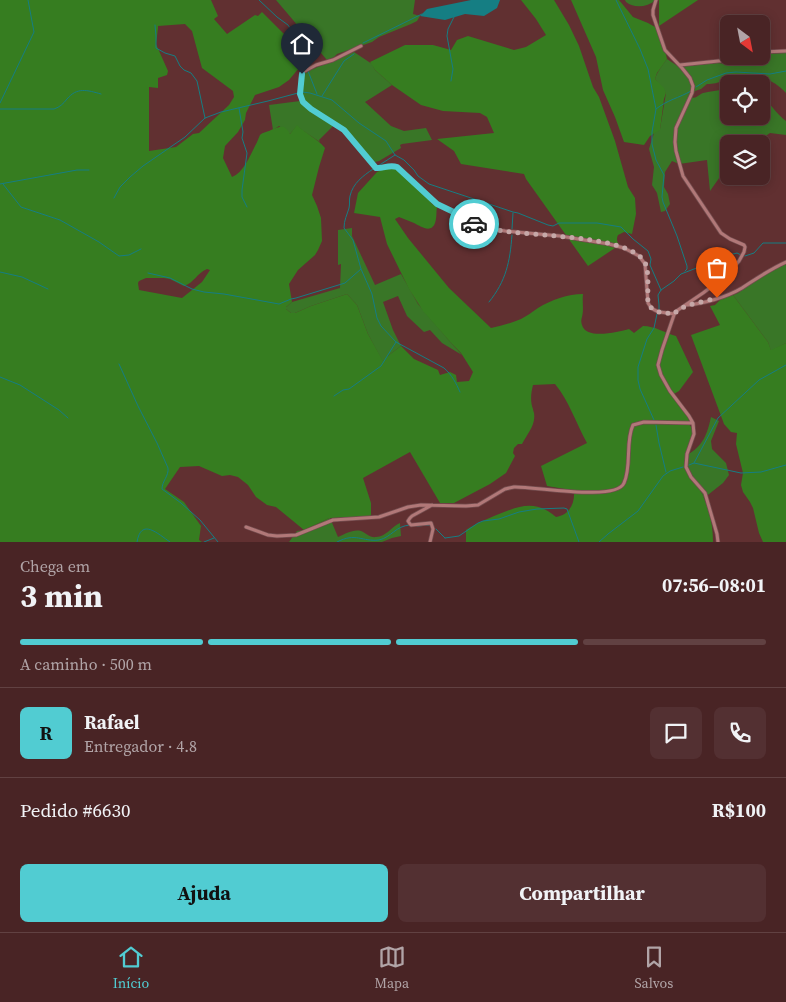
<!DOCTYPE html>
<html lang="pt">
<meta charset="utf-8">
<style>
body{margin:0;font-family:"Source Serif 4",serif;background:#533032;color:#f1f3f6;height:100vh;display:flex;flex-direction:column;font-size:19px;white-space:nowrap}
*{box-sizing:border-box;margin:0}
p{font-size:16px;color:#b1a4a7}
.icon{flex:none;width:28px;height:28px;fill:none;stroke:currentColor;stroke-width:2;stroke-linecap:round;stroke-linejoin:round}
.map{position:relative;height:542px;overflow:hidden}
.sheet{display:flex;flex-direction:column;background:#492425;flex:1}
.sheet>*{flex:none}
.needle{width:32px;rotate:148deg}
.fabs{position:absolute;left:720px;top:15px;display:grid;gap:10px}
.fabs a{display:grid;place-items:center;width:50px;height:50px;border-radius:8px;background:#492425;box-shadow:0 2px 12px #0003,0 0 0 1px #614142;font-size:25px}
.pin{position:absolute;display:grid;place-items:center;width:42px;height:42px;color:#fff;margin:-51px -21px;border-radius:50% 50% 50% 0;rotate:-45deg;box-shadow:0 0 5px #0007}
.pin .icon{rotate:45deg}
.courier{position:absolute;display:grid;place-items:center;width:50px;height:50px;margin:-25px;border:4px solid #51ccd2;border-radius:50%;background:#fff;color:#222;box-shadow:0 1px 6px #0007}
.summary em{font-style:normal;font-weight:700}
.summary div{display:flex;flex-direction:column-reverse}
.summary{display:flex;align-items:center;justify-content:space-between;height:85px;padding:0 20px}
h1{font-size:32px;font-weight:700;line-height:38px}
.bar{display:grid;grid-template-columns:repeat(4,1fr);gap:8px 5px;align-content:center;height:60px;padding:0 20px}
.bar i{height:6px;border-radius:4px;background:#614142}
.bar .selected{background:#51ccd2}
.bar p{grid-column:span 4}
.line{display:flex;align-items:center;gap:12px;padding:0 20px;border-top:1px solid #614142}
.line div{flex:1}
.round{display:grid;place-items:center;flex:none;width:52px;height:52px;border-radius:8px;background:#533032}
.button{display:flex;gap:10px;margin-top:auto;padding:10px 20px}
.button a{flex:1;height:58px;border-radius:8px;background:#51ccd2;color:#111;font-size:20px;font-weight:700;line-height:58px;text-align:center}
.button a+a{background:#533032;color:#f1f3f6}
.tab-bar{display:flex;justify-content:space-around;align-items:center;height:70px;border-top:1px solid #614142;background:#492425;font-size:14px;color:#b1a4a7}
.tab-bar a{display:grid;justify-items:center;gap:2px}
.tab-bar .selected{color:#51ccd2}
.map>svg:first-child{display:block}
.green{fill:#397627}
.forest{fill:#367d20;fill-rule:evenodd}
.water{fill:#157e83}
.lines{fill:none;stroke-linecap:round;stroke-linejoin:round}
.stream{stroke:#157e83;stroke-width:1}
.street-casing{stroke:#744d4f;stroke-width:4.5}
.street{stroke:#b17878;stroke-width:3}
.done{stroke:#c6a8a8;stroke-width:5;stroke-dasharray:0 9}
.route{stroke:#51ccd2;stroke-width:6}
</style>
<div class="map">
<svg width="786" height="542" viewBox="0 0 786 542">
<rect width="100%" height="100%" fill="#613031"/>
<path class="green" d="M276,0H415L413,14L420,16L417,21L411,24L379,37L372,42L337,54L334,57L327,60Z
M625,0H656C647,7 635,9 626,2Z
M354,52L372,64L375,70L392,85L365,102L391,126L404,131L426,128L432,140L402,144L400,145L401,148L379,161L375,162L361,150L347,133L334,125L319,140L320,142L302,130L297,126L290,134L279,126L273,130L269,105L300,101L298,88L301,74Z
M786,53V93C777,83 760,73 746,76C742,76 739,79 735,80C731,81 727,79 723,81C717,83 714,84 707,84L701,89L695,91L692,98C697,98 698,95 703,93C711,91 720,90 729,89V116H761V96C771,103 776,114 786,121V135L770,133L754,144H729V164L710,191L707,160L679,164L672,161L665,172L664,187L668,194L670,204L665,211L661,212L657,193L652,185L654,167L649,149L654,133L660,129L666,93L655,79C657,72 662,66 667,59L679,67L717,63L728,64L749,56H761V54Z
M352,228V236L375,285L401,274L418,304L452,344L462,355L442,343L430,330L424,332L407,316L398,296L383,302L393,330L401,346L389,355L383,362L368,334L357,305L347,294L311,306L295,313H291L286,309V307L292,302L340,288L341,264L338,265V230Z
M786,264V343L771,351L768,342L733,295L738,293L768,272Z
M711,417L719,421L711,441L712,449L726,463L729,475L723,483L704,498L688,467L687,455C703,446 707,435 711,417Z
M329,518H330L338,537C345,534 353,529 361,531C366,533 370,538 376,537C386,537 392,526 400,523L401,536L392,538L382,542H289L297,531L304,530Z"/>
<path class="forest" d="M0,0H211L218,16L214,19L227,34L255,15L258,16L262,12L288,38L298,54L299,68L289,80L279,87L255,95L246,113L245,120L238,132L225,146L223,158L232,177C243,173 250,156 255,146C257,143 258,139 260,135C263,132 267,132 271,130C280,127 284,123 290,134L297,125C306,134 317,138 325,148L319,167L312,195L317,206L321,218L322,241L318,250L315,255L298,270L289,284L292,302L286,307V309L291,313H295L311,306L347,294L357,305L368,334L383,361L389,355L401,346L414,359L438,370L440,375L450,372L456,375L457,382L469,381L473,372L461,353L452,344L423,311L409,289L387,244L380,217L354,213L358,193L377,172L390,166H397L419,187L432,204L437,207C436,212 437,218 435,223C431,234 420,226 414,223C409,221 404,219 399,217L395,219L408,238L449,288L491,328C501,326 511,323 521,319C527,316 532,312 538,308C551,300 568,294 583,294C582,302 584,309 582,317C581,320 581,322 582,325C586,340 618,332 629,329L634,333L643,326C655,326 665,333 676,336L693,372L679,391L672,395L688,416L689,421L687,422L693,429C694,442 684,454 688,468C692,477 699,487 703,496C710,511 713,526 713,542H466V530C477,523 483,521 494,516C517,507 534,498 556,517C569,515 575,504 574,491L565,489L547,486L541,466L587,443C576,423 569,401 555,384L533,385C531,393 530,401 533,409C533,411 534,412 534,413C536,425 527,434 522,444H518L514,448L513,453L515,456L506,473L490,484L454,503H440L410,452L363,478L371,503V515L369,517L329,518L304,530L276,507L267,505L256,497L248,485L238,477L230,475L222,476L199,466L180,467L165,489L184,502L201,526L199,540L202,542H0ZM185,24L192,31L202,68L233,91L234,97L229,105L199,133L193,134L176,147L149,151V87L158,88V78L167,75L168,71L156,44L158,28V26ZM207,269L210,270L202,282L182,298L139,290L138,283L139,281L146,278H164L170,279L184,286C194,283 197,273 207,269Z
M521,0H554L569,25L579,46L593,87L599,97L615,141L628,187L635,198L636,214L632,234L624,232L618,235C616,239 617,242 620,246L615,248L588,266L526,179L524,174L461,164L454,151L437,139L494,133L487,117L480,113L443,111L421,105L392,85L375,70L370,62L405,45H433L451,50L457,40L468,36L514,50L526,47L546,35L536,19Z
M571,0H619L633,17L648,23L655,27L662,37L667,59L657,73L655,79L664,88L666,93L664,99L660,130L650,136L644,145L624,142L615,117L603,90L596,57Z
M659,0H698L659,26Z
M733,295L768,342L771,350L786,343V542H763L759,533L753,508L750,502L743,492L741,485L743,473L736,444L737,433L731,432L724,424L691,335L720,325L710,306L715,305L723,297Z"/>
<path class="water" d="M471,0H500L497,8L484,16L465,14L445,20L420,16L427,9Z"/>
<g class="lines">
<path class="stream" d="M259,0L277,17L288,25L290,28L302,45L307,67
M616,0L640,49L648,69L656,109L652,132V144L656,160L664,175L662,197L663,202L677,236L687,266V269L685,271
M155,25L156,36V48L165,53L175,56L180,66L184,70L191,73L197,81L205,118
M363,43L422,14
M308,71L317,94
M451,81L453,69L447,36L448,29L454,17
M696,87L707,80L726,73L736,72L770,74L786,71
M302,92L310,93L332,100L359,123L386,141L395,155L404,160L414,170L418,176L429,184L513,212L518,213L548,225L553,226L559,223H597L621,227L633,239L648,251L651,259L650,265L661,290
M322,96L344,61L354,54
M0,103L34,32L28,0
M239,108L243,132L242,138L247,153L242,190V197L247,207
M0,109H54C60,107 63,104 67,99C77,87 87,90 101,94
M656,109C667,100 679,98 691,91
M378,166L395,155
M373,169C363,176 353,183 350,196C349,200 350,204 349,208C347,215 344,220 344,228L353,240L361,269L372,294L377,318L381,326L396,342L444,368C452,375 456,383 460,392
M0,184L77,170H89
M3,184L21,207L60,220L99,242L119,256L129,255L141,249
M114,198L120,187L130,177L143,166L185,137L205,118L221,112L268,101L298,93
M512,229L513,213
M745,256L754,253L763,243H786
M0,272L22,277L48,289
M148,273L170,278L192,289L204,292L224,294L279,304L291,299L296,298L345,283L361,269
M489,302C506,281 510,262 512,235
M659,310V305L658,295L661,290L674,281L681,274L733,254L737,253L741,255
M119,364L138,406L157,443L168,468C169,476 162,481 162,489L181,503L200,520L218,542
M0,377L20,385L59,410L68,418
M334,396L343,390L349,389L381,366L396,342
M654,420L640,389L638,380V367L647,339L654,328L657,314
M656,425L659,443L666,472
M694,463L718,418L759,380L786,365
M689,465L694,463L741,473L761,472L786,465
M417,526L430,525
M436,529L445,538
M445,538L459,536L478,523L483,521L499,519L519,512L537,509L564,508L567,509L579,542
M137,542C141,517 158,534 170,542
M204,542L214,538
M337,542C356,532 362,542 379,540C392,537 395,526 410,525
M599,542L608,534L638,511L663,476L670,471L683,467"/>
<g class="street-casing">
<path id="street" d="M656,0L653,10V15L665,50L682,68L690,78L693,86L692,93L676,128L675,142L676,151L683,176L721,233L730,239L744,245L745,247L744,252L739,261L726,276L703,293L675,312L662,350L658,365L661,375L670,391L689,416L693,423L694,434L687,454L686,467L691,477L705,493L717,534L718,542
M361,46L333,60L316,65L303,72L301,78L300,94L303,102L311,109L344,130L376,168C383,169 389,164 397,167L437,204L482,227L505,231L560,236L609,244L624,248L639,256L645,264L648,303C654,314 663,312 674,314
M761,52L786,51
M680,65L728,60L744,56
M686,305C703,304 727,297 742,288C756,279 770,269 786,262
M246,527L268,535L277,536L296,535L333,520L379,517L408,507L421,505L466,506L478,505L505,489L514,487C533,486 616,502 624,483C632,466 625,442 633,425L644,422L692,423
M430,542L433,529L431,523L411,525L410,524L408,521L410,518L412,516L432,505"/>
</g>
<use href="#street" class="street"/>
</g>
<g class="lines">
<path class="done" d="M474,224C512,240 622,230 644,261C650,269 647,292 648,303C653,314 663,312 674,314C682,304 704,302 717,298"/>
<path class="route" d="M302,74L300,94L303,102L311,109L344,130L376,168C383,169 389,164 397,167L437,204L462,216L474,224"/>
</g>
</svg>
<div class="fabs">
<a><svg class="needle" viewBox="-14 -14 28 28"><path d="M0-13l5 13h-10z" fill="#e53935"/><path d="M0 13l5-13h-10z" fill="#b1a4a7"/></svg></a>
<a><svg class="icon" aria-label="locate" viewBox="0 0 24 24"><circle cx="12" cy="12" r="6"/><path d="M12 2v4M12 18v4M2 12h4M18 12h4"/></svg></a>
<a><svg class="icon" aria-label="layers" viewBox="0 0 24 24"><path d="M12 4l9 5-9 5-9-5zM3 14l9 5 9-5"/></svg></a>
</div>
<div class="pin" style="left:717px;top:298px;background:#ea580c"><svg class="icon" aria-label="bag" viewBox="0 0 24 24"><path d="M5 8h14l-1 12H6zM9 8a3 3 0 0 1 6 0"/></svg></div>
<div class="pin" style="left:302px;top:74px;background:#1f2937"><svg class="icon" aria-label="home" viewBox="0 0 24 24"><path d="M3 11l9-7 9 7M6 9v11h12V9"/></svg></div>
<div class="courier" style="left:474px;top:224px"><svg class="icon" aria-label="car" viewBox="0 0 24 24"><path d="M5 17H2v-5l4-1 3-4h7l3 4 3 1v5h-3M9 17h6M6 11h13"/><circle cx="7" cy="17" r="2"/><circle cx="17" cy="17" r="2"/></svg></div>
</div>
<section class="sheet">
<div class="summary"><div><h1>3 min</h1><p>Chega em</p></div><em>07:56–08:01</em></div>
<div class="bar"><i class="selected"></i><i class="selected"></i><i class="selected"></i><i></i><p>A caminho · 500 m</p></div>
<div class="line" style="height:90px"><b class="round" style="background:#51ccd2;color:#111">R</b><div><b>Rafael</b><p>Entregador · 4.8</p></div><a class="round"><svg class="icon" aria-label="chat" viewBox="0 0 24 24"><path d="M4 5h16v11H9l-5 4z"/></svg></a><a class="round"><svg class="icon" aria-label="phone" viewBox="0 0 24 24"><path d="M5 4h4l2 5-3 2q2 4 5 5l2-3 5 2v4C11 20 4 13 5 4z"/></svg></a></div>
<div class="line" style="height:65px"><div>Pedido #6630</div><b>R$100</b></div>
<div class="button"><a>Ajuda</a><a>Compartilhar</a></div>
</section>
<nav class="tab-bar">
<a class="selected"><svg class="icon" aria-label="home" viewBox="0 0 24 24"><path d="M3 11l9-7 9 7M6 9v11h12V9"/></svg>Início</a>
<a><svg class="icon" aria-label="map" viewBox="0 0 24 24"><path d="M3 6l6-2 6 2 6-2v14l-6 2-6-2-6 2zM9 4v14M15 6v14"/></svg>Mapa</a>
<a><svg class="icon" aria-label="saved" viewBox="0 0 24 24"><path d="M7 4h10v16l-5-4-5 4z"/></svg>Salvos</a>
</nav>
